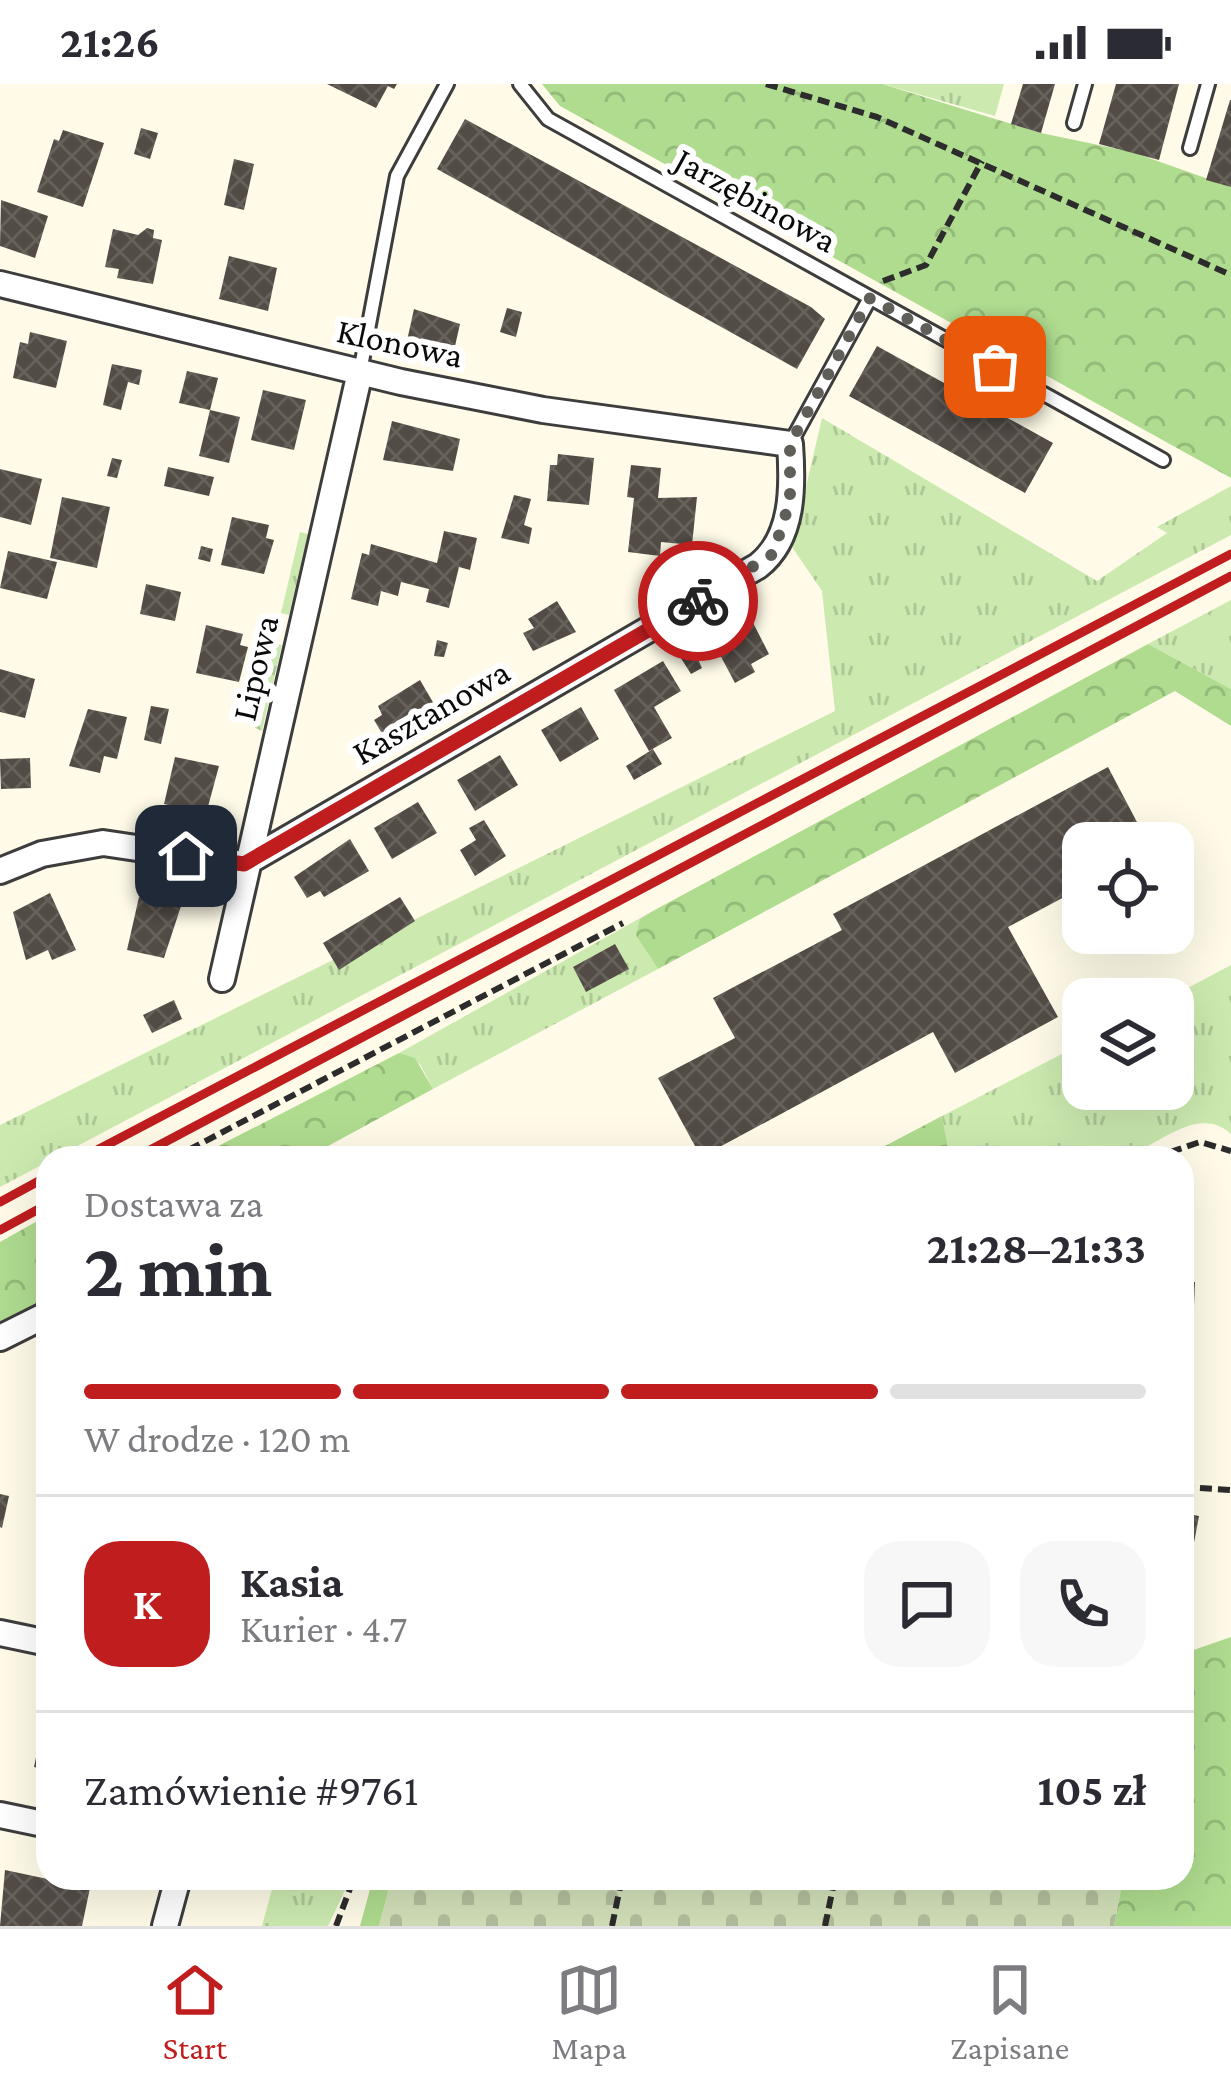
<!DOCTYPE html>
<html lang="pl">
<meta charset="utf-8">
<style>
body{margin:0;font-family:"Crimson Pro",serif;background:#f7f7f7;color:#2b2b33;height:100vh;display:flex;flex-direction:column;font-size:45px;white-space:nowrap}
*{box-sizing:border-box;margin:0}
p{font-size:39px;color:#7c7c81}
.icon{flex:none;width:66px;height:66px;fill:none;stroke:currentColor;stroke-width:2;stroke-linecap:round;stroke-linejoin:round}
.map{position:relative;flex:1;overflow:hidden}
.sheet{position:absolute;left:36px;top:1062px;width:1158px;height:744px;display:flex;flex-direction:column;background:#fff;border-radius:36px;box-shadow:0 12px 48px #0002}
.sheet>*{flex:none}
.tools{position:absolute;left:1062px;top:738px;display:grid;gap:24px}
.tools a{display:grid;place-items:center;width:132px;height:132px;border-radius:24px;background:#fff;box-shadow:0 12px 48px #0002;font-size:60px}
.pin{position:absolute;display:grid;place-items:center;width:102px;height:102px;color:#fff;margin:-51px;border-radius:24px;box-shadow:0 6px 18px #0006}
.courier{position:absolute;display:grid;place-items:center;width:120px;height:120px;margin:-60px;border:9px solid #c01d1f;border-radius:50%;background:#fff;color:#222;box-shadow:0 3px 15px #0007}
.summary em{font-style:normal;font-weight:700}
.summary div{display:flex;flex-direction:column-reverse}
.summary{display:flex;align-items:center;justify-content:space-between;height:204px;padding:0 48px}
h1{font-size:78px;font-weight:700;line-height:90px}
.bar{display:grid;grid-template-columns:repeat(4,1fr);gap:18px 12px;align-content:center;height:144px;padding:0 48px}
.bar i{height:15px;border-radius:9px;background:#e1e1e2}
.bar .on{background:#c01d1f}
.bar p{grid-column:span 4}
.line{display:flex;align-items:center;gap:30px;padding:0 48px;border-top:3px solid #e1e1e2}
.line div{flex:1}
.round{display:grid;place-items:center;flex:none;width:126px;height:126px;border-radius:36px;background:#f7f7f7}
.status{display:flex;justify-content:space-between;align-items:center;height:84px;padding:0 60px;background:#fff;direction:ltr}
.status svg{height:33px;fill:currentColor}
.dock{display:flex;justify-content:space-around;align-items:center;height:168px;border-top:3px solid #e1e1e2;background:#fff;font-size:33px;color:#7c7c81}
.dock a{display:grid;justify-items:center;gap:6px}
.dock .on{color:#c01d1f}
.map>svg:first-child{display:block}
.grass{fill:url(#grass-tufts)}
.forest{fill:url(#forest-crowns)}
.cemetery{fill:url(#cemetery-stones)}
.building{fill:url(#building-cross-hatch)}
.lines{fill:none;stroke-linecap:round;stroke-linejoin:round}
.service-casing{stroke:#3d3d3d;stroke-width:18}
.minor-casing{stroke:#3d3d3d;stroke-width:30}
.path{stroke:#2c2c2c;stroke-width:6;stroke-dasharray:12 6;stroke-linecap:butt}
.service{stroke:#fff;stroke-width:12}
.minor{stroke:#fff;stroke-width:24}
.rail{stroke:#c01d1f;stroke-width:9}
.tree{fill:#88a876}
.done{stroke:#605e58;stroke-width:12;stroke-dasharray:0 21.6}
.route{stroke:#c01d1f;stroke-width:15}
.labels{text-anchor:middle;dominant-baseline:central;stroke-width:12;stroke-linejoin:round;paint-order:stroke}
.street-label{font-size:36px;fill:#0a0a0a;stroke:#fff}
</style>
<div class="status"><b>21:26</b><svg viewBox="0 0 49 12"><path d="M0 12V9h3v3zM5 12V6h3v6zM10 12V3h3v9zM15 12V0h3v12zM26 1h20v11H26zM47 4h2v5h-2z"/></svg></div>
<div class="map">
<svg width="1231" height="1842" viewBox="0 0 1231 1842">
<defs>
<pattern id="grass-tufts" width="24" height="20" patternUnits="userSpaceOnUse" patternTransform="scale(3)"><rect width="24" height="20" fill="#cceab0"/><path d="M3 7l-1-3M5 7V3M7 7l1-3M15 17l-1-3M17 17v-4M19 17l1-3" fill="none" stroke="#aec796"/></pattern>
<pattern id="forest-crowns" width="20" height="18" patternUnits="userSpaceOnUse" patternTransform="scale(3)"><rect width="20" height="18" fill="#afdc8f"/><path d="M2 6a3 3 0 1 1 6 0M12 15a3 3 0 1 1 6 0" fill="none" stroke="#95bb7a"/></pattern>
<pattern id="cemetery-stones" width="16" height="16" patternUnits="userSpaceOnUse" patternTransform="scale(3)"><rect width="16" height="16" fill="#d2e0b9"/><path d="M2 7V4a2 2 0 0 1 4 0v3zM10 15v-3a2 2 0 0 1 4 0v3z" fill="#b3bf9e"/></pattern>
<pattern id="building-cross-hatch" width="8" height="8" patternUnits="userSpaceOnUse" patternTransform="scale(3)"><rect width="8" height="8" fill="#534c46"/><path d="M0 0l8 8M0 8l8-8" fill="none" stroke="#67615c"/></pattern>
</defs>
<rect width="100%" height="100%" fill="#fffbe8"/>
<path class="grass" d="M882,0H1004L995,32Z
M822,334L1097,497L1167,449L1157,443L1231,402V451L0,1103V1041L835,627L822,507L792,463Z
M300,448L308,450L289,531L281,529Z
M1231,516V605L1148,560Z
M274,559L282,561L262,647L255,644Z
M651,828L640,835L644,863L658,885L433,1005L420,980L399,969Z
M1231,881V1050C1199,1020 1158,1061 1128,1072C1104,1081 984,1074 950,1074L942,1032L1083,959V1005H1173V915H1167Z
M275,1794H348L349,1798L328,1842H262Z"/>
<path class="forest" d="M542,0H882L1041,49L1132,68L1231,103V394L560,22Z
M1148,560L1231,605V642L1175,607L658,885L636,851L640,835L651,828Z
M399,969L415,974L433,1005L306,1074H195Z
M942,1032L950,1074H862Z
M48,1131V1219L0,1243V1158Z
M1231,1553V1842H1114L1123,1794H1182V1570Z
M373,1794H392L379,1842H360Z"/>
<path class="cemetery" d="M392,1794H1123L1114,1842H379Z"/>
<path class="building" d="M327,0H397L394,5L388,2L376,24Z
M1023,0H1055L1041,49L1011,40Z
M1116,0H1179L1159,76L1099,60Z
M1230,16H1231V103L1206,96Z
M465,35L811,223L825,235L797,285L437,85Z
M141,44L158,49L150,75L134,70Z
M63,46L104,59L83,123L37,108L54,55L59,57Z
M234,75L254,80L244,126L224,121Z
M1,116L48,132L35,174L0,162Z
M113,145L138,151L147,144L154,146L153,154L162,156L153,200L117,194L119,185L105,183Z
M229,172L277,184L268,227L219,215Z
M507,224L522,228L516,253L500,248Z
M414,225L460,240L453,271L406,261Z
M30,248L67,257L56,304L13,294L20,258L28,260Z
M877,262L1053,359L1025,409L849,312Z
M112,280L142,286L139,301L128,298L121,326L103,321Z
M187,287L218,294L210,326L240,333L229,379L199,372L210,326L179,319Z
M263,306L306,316L294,366L251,356Z
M392,337L460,355L453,387L383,376Z
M558,370L594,374L589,421L547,417L550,381H557Z
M112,374L122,376L117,394L107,392Z
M631,381L661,384L658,414L697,413L692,461L661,458L660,472L628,468L634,414L627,413Z
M168,383L214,393L209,412L164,402Z
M0,385L42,395L31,441L0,433Z
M514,411L531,415L524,441L532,444L529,460L501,454Z
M62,413L110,423L97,484L50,474Z
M232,433L269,441L266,454L274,456L264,490L221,481Z
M444,447L477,454L470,486L459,483L449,524L426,518L429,505L401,498L398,512L381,507L378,522L351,515L362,469L369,471L371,460L437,479Z
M201,462L213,465L210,478L198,475Z
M8,467L57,478L47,515L0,504Z
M146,500L181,508L175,537L140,530Z
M557,517L576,548L533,567L523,549L534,544L528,535Z
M750,533L769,570L751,580L755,588L735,599L711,554Z
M206,541L243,550L240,561L248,563L239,598L196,589Z
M437,556L448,559L444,573L434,572Z
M692,562L702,584L691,590L677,568Z
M663,577L681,607L654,623L672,654L649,667L614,606Z
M0,585L35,595L25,634L0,628Z
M420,596L434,620L419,628L424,636L395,653L391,647L383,651L374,636L382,631L378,622Z
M151,622L169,625L161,660L144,656Z
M581,623L599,655L560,678L541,646Z
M88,625L127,633L117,675L104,672L100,689L69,682Z
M653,665L662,680L634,696L626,682Z
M500,671L518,701L475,727L457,696Z
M175,673L219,682L206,730L164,720Z
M30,674L31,704L1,705L0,675Z
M1108,683L1148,759H1083V803L1008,843L1058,933L955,989L933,948L701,1073L658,994L735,954L713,914L842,846L833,830Z
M418,718L437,749L392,775L374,744Z
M484,736L506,772L475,792L460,766L476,756L469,744Z
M350,755L369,787L324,813L320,807L307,814L294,793Z
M50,809L76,866L52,876L48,866L26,876L13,828Z
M139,813L181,822L164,874L127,866Z
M400,813L415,837L339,886L323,859Z
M615,860L629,885L586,908L573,883Z
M174,916L182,935L152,949L143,931Z
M1182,1198H1195L1194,1222L1182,1221Z
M0,1410L9,1412L2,1444L0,1443Z
M1182,1429L1199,1432L1187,1496L1182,1495Z
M46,1625H48V1686L34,1683Z
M5,1786L90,1804L82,1842H0Z"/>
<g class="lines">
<g class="service-casing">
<path id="service" d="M520,0L548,35L1163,376
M1074,39L1085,0
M1190,64L1208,0
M360,288L397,92L447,0
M790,360L870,214"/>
</g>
<g class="minor-casing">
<path id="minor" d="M0,200L401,298L543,326L790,360C793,402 794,454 758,482L244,780L103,759L42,770L0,787
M222,895L360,288
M0,1254L48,1230
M0,1549L48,1559
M0,1731L48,1741
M165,1842L178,1794"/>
</g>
<path class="path" d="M766,0L877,33L1231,191
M883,197L926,181L982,77
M173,1074L623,839
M1153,1074L1200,1058L1231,1067
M1182,1403L1231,1406
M336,1842L354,1794
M612,1842L622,1794
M825,1842L835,1794"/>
<use href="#service" class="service"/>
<use href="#minor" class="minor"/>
<path class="rail" d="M82,1074L1231,470
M135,1074L1231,492
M0,1118L48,1092
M0,1146L48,1120"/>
</g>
<circle class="tree" cx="214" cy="753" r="12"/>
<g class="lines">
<path class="done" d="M698,517L773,470L790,417V360L870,214L995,283"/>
<path class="route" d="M186,772L244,780L698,517"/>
</g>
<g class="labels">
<g class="street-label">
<text transform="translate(756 116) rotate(29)">Jarzębinowa</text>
<text transform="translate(400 259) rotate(12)">Klonowa</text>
<text transform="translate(255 584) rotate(-77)">Lipowa</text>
<text transform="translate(431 628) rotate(-30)">Kasztanowa</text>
</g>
</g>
</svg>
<div class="tools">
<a><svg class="icon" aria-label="locate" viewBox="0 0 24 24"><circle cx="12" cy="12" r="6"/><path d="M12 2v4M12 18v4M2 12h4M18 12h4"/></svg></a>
<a><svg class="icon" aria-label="layers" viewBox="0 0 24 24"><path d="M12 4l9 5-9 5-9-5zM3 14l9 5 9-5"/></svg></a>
</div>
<div class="pin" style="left:995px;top:283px;background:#ea580c"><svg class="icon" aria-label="bag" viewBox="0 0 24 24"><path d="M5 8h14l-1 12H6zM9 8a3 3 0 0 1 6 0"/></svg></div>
<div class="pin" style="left:186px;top:772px;background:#1f2937"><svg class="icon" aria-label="home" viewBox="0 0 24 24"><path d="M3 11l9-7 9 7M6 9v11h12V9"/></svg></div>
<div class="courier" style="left:698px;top:517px"><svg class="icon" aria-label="bike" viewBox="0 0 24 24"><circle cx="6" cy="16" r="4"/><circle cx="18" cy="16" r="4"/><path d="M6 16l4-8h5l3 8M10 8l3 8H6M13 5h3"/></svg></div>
<section class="sheet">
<div class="summary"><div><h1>2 min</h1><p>Dostawa za</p></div><em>21:28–21:33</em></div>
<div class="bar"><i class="on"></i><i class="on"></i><i class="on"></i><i></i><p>W drodze · 120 m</p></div>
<div class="line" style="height:216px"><b class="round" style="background:#c01d1f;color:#fff">K</b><div><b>Kasia</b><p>Kurier · 4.7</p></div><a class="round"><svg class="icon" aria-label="chat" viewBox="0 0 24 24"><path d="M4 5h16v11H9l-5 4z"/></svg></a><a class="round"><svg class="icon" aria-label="phone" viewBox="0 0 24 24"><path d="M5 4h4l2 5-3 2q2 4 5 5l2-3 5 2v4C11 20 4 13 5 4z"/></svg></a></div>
<div class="line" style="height:156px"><div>Zamówienie #9761</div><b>105 zł</b></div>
</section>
</div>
<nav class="dock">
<a class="on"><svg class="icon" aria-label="home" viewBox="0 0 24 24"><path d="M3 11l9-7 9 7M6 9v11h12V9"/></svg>Start</a>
<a><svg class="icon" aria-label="map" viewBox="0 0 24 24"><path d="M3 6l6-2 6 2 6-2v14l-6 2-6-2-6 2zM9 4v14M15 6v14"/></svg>Mapa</a>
<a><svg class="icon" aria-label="saved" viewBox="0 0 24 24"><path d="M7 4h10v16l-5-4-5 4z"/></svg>Zapisane</a>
</nav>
